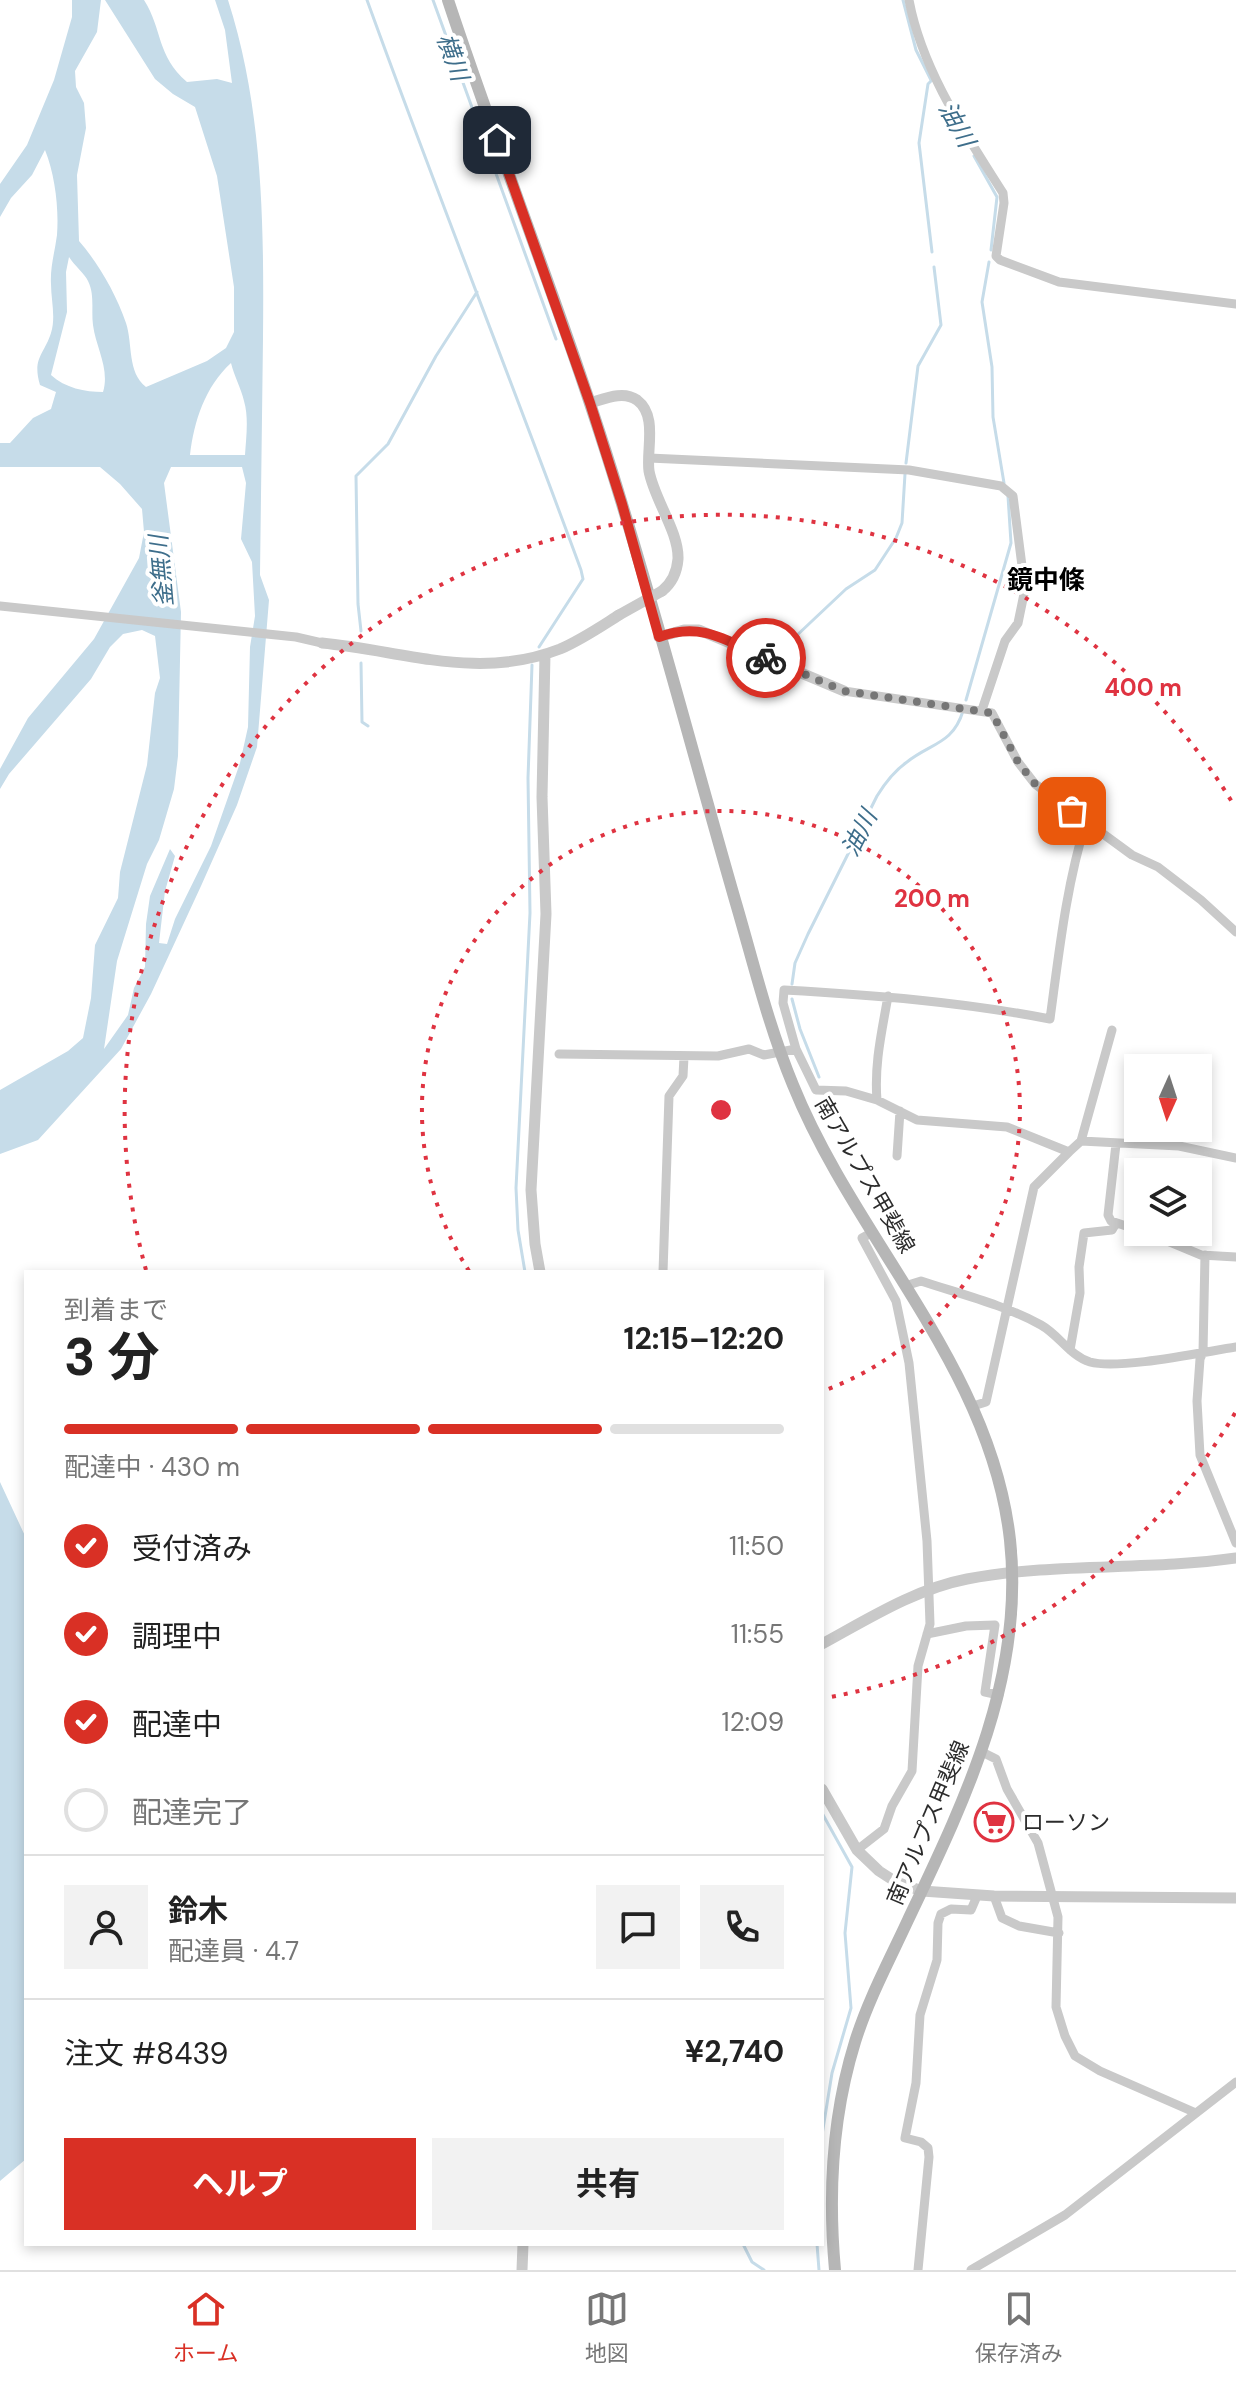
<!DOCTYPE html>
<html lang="ja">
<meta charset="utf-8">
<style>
body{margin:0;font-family:"DM Sans","Noto Sans JP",sans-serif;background:#f2f2f2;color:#222;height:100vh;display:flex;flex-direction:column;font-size:30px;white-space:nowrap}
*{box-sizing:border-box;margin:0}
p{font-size:26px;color:#767676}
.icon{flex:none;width:44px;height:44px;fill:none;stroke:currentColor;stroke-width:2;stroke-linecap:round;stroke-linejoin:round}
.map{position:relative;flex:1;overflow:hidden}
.details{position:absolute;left:24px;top:1270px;width:800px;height:976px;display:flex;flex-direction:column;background:#fff;border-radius:0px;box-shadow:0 4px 12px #0003}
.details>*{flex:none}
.needle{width:52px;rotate:183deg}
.controls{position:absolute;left:1124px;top:1054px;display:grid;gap:16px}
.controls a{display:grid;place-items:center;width:88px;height:88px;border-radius:0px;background:#fff;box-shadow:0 4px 12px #0003;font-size:40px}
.pin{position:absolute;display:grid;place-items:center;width:68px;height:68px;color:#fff;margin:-34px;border-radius:16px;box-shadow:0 4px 12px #0006}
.courier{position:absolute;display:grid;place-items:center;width:80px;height:80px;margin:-40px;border:6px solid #d93025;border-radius:50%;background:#fff;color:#222;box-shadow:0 2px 10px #0007}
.headline em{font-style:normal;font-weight:700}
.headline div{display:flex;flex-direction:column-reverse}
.headline{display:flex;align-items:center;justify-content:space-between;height:136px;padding:0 40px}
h1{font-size:52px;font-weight:700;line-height:60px}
.bar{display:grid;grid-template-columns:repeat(4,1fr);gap:12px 8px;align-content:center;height:96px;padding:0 40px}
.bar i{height:10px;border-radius:6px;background:#e0e0e0}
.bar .selected{background:#d93025}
.bar p{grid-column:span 4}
.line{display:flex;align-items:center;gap:20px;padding:0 40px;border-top:2px solid #e0e0e0}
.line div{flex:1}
.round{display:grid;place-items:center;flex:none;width:84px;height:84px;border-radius:0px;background:#f2f2f2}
ol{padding:0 40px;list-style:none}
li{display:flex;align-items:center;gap:24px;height:88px}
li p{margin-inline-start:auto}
li .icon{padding:8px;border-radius:50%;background:#d93025;color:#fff;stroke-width:4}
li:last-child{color:#767676}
li i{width:44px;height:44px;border:4px solid #e0e0e0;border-radius:50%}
.cta{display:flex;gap:16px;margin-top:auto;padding:16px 40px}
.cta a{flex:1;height:92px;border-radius:0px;background:#d93025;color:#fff;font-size:32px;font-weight:700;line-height:92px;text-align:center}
.cta a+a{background:#f2f2f2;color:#222}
.tabs{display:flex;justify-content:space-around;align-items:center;height:112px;border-top:2px solid #e0e0e0;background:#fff;font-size:22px;color:#767676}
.tabs a{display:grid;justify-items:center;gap:4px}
.tabs .selected{color:#d93025}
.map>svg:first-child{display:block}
.water{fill:#c6dce9;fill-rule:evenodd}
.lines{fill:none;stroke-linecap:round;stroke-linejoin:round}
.stream{stroke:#c6dce9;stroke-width:3}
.minor{stroke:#c9c9c9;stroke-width:9}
.tertiary{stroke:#c9c9c9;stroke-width:11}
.secondary{stroke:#b6b6b6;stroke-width:12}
.tertiary-bridge{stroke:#c9c9c9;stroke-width:11}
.done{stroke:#767676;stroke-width:8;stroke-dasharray:0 14.4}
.route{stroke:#d93025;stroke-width:10}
.ring{fill:none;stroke:#df3341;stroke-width:4;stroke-dasharray:4 8}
.labels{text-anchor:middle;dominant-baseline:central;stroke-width:8;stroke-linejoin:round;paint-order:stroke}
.street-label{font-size:22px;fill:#2c2c2c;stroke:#fff}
.poi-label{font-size:22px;fill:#2c2c2c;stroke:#fff;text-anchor:start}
.water-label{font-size:24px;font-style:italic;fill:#3e6e8b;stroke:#fff}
.quarter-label{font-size:26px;font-weight:bold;fill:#000;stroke:#fff}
.centre{fill:#df3341;stroke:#fff;stroke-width:4}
.ring-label{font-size:24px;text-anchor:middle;font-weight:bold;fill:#df3341;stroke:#fff;stroke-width:8;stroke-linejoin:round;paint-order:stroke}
</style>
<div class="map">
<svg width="1236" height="2270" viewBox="0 0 1236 2270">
<rect width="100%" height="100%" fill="#fff"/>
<path class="water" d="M72,0H101L97,32L75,71L76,87L84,103L86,128L77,175L79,241C99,264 116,294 126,323C133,344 127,372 146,387L207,361L226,348L234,332V287L217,176L195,107L173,94L155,79L105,0H144C163,30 156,55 187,82L217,79L232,83L225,30L215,0H228C263,109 264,224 263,338C262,417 261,496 260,575L269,600L257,747L237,805L201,886L151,994L121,1049L38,1140L0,1154V1090L68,1051L83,1038L91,998L95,945L118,898L120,872L147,765L155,693L160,678L155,636L142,630L123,634L110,647L91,679L9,774L0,789V769L28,718L94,639L139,558L144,532L142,509L120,484L100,467H0V443H10L33,418L51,409L56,392L40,385C32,358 44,355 51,333C56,317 51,300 51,284C50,267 55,251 57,235C59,208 55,175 45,150L32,175L11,198L0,217V184L27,145L54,80L72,17ZM69,257C74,265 85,274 88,281C95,295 91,310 93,325C96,348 110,369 103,392C85,392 65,388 51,375L67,312L66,272ZM231,363C234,376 241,388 244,401C249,418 246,438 245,455H190C194,421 205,387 231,363ZM171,467H242L246,483L241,539L252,562L255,616L250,647L248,727L240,763L211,846L175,919L167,944L159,943L165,891L175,856L170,849L150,896L146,924L145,967L134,988L128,1015L104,1049L117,961L147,864L159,840L174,789L178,756L181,612L164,483Z
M0,1482L26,1538V2159L0,2181Z"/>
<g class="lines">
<path class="stream" d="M367,0C436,191 511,379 581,570L583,579L539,647
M433,0L556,339
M903,0L916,50L931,80
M932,80L928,84L919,143L932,252
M974,156L997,197L991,250
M989,262L982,302L992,367L993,417L1004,483
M906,463L918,366L941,325L934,267
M361,631L358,604L356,476L388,444L436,356L477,292
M777,654L846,589L875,570L896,538L902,523L905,474
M361,663L362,722L368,726
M762,668L766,664
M966,700L1011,543L1008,496
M792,984L795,963L808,934L877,796C885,783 894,771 907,762C931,743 953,744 963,711
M792,999L800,1029L819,1077
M525,1272L518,1230L516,1188L530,913L528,778L532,665
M822,1813L852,1867L845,1933L851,2008L832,2073L822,2135
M743,2244L752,2262L764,2270
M817,2244L819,2270"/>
<path class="minor" d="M909,0C922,70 965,133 1003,193L1004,203L996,256L1000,260L1059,282L1236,304
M649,458L909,470L1001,486L1013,496L1025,589L1018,623L1005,641L982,710
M0,606L296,637L322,643
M844,691L992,713L1018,762L1035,784L1132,855L1158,867L1201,900L1236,932
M796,1049L783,1003L784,990C874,995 962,1002 1050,1019C1059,953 1066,886 1086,822
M559,1054L718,1056L749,1049L764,1055L796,1049L816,1090L846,1091L877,1100L917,1120L1007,1127L1069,1152L1081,1141L1112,1030
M877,1100C874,1064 882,1031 888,996
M1081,1141L1179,1146L1236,1158
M1116,1144L1108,1215L1111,1221L1138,1230
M897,1156L900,1111
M1146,1232L1201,1255L1236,1257
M1205,1255L1203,1352L1200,1359L1197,1401L1200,1455L1236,1543
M663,1272L669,1096L683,1076L684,1057
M905,1286L921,1281C960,1294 1005,1305 1041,1325C1059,1335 1070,1356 1090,1362C1119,1370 1203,1352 1236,1347
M1070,1350L1080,1293L1079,1267L1084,1233L1112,1230L1116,1223
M973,1406L986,1402L1034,1187L1069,1152
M927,1634L966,1626L995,1625L985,1692L999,1695
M982,1752L996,1759L1007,1789L1038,1843L1058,1917L1056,2007L1065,2036L1075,2056L1100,2071L1196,2113
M857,1850L884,1829L892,1806L912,1771L918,1666L930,1624L927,1541L909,1363L896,1301L862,1238L873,1232
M994,1896L1002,1918L1019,1926L1059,1933
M918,2270L929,2157L928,2148L921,2142L905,2138L916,2083L920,2015L937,1960L938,1923L941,1914L951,1909L971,1910L977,1896
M971,2270L1065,2215L1236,2082"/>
<path class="tertiary" d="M590,403C604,399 623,390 637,400C658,416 646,449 649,471C654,499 679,532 678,559C677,572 672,583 662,591
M659,637L684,630H699L844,691
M322,643C405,651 478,681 560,649C581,640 600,627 619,615
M540,1272L535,1244L531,1190L546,914L542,797L545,654
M822,1644C868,1619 915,1589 967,1579C1056,1562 1147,1571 1236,1558
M822,1789L857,1850L879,1871L896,1882L922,1891L994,1896L1236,1898
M522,2270L523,2244"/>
<path class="secondary" d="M448,0C504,169 571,334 622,504C662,635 697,768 735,900C753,961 768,1025 793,1085C856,1241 991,1367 1010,1540C1025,1677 965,1800 908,1920C889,1961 868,2000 855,2042C832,2116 828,2193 835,2270"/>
<path class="tertiary-bridge" d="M619,615L662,591"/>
</g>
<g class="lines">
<path class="done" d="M766,658L844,691L992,713L1018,762L1035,784L1072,811"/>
<path class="route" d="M497,140L590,403L622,504L659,637C702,621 727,641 766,658"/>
</g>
<g class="ring">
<path d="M469 1271A299 299 0 1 1 823 1391"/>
<path d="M1235 1413A597 597 0 0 1 825 1698M146 1270A597 597 0 0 1 1235 807"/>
</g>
<defs>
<g id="supermarket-ring" transform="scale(2)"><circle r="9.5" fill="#fff" stroke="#df3341" stroke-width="1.5"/><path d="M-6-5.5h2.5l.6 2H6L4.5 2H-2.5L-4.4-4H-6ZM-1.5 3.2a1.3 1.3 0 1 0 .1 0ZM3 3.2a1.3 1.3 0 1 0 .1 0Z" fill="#df3341"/></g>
</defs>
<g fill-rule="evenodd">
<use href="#supermarket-ring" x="994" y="1822"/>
</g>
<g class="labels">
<g class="street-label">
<text transform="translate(865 1175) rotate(60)">南アルプス甲斐線</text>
<text transform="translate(928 1823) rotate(-67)">南アルプス甲斐線</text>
</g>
<g class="poi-label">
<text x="1022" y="1822">ローソン</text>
</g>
<g class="water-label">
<text transform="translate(453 57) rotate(70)">横川</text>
<text transform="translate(957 124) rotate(61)">油川</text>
<text transform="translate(161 571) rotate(-95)">釜無川</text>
<text transform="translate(859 833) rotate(-63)">油川</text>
</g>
<g class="quarter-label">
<text x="1046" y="580">鏡中條</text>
</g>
</g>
<circle cx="721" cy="1110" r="12" class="centre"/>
<g class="ring-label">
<text x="1143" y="696">400 m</text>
<text x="932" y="907">200 m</text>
</g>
</svg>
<div class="controls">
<a><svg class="needle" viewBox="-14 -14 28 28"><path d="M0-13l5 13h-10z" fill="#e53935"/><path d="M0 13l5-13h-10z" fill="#767676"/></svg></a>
<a><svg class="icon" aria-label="layers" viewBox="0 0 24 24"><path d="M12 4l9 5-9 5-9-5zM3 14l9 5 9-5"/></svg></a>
</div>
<div class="pin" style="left:1072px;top:811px;background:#ea580c"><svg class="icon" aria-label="bag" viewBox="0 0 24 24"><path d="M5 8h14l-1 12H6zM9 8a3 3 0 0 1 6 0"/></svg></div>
<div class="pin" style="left:497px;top:140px;background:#1f2937"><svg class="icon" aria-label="home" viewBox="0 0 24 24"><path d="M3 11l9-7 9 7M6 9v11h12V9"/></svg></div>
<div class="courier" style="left:766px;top:658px"><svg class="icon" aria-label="bike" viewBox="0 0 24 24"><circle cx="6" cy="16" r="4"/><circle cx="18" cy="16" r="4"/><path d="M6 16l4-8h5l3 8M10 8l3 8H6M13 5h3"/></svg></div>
<section class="details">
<div class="headline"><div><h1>3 分</h1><p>到着まで</p></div><em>12:15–12:20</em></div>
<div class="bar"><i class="selected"></i><i class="selected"></i><i class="selected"></i><i></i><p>配達中 · 430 m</p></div>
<ol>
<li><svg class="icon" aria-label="check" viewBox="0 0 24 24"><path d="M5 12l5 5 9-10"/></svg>受付済み<p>11:50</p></li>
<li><svg class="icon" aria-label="check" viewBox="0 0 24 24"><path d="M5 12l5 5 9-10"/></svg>調理中<p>11:55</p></li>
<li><svg class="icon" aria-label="check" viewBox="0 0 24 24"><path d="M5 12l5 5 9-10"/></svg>配達中<p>12:09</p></li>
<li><i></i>配達完了</li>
</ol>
<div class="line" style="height:144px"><a class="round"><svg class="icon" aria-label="person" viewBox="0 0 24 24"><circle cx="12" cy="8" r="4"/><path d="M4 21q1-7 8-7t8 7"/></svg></a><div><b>鈴木</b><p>配達員 · 4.7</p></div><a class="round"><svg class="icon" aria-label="chat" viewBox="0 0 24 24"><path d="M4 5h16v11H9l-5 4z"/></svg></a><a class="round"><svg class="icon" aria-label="phone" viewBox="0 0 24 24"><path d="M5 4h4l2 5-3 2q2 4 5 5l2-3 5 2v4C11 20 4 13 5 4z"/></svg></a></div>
<div class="line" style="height:104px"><div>注文 #8439</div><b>¥2,740</b></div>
<div class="cta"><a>ヘルプ</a><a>共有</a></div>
</section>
</div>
<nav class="tabs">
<a class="selected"><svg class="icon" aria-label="home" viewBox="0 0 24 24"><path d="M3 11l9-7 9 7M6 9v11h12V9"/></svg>ホーム</a>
<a><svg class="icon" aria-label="map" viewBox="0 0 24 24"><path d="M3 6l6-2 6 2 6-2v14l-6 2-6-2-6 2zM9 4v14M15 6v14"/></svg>地図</a>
<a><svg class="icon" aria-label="saved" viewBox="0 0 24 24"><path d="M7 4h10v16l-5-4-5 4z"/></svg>保存済み</a>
</nav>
